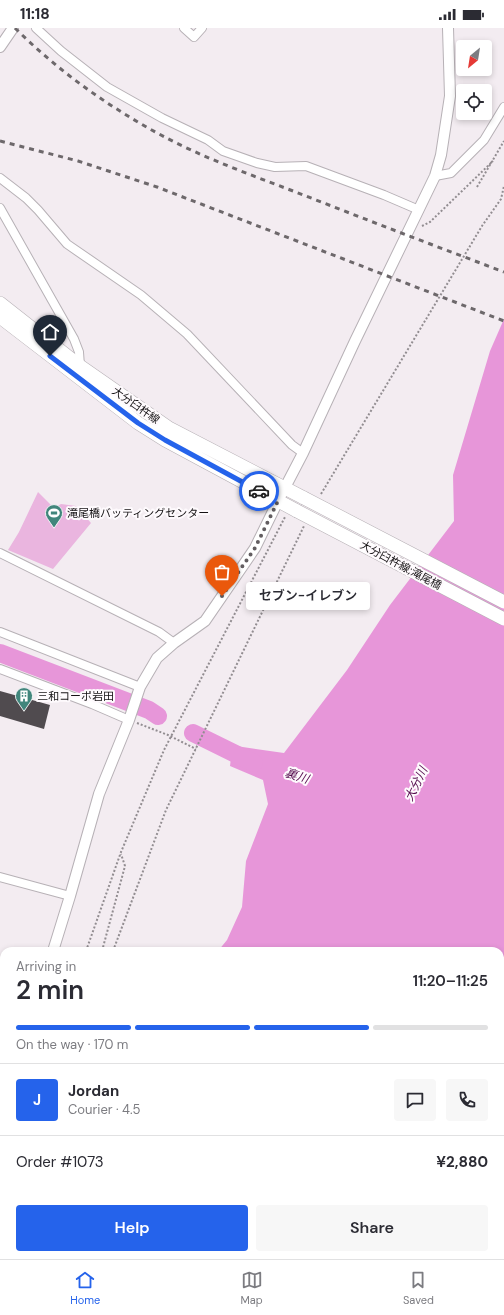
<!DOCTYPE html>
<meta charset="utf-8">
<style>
body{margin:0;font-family:"DM Sans","Noto Sans JP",sans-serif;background:#f7f7f7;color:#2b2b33;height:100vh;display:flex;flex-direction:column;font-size:15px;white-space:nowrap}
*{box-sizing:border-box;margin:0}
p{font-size:13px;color:#7c7c81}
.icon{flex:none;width:22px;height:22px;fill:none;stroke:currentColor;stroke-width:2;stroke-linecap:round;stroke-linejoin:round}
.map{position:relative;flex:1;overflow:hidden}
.drawer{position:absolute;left:0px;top:919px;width:504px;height:312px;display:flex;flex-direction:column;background:#fff;border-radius:12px 12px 0 0;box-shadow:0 2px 6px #0003}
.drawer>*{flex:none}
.needle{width:26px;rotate:210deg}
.fabs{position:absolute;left:456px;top:12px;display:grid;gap:8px}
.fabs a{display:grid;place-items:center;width:36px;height:36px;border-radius:4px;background:#fff;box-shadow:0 2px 6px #0003;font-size:20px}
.pin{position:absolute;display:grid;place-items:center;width:34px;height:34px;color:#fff;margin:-41px -17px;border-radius:50% 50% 50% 0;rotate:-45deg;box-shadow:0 0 4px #0007}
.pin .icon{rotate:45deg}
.courier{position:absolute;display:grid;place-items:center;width:40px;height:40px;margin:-20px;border:3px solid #2563eb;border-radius:50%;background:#fff;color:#222;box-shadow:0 1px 5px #0007}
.bubble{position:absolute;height:28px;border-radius:4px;background:#fff;box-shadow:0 2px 6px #0003;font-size:13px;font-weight:600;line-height:28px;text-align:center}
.headline em{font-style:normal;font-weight:600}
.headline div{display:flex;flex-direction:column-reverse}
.headline{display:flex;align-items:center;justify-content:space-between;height:68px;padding:0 16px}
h1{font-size:26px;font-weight:600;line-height:30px}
.bar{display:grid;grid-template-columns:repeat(4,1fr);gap:6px 4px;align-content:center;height:48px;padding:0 16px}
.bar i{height:5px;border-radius:3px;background:#e1e1e2}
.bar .on{background:#2563eb}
.bar p{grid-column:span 4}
.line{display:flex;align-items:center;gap:10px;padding:0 16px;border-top:1px solid #e1e1e2}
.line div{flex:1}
.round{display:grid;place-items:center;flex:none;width:42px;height:42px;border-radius:4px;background:#f7f7f7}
.cta{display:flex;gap:8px;margin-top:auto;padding:8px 16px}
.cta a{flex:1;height:46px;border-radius:4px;background:#2563eb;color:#fff;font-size:16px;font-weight:600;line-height:46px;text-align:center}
.cta a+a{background:#f7f7f7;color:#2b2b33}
.status{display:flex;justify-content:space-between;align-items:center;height:28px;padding:0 20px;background:#fff;direction:ltr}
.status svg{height:11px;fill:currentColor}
.tabs{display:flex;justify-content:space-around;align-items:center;height:56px;border-top:1px solid #e1e1e2;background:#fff;font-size:11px;color:#7c7c81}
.tabs a{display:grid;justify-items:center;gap:2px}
.tabs .on{color:#2563eb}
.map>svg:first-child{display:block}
.green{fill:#eab5df}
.water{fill:#e796d9}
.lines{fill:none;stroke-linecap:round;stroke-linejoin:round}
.river{stroke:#e796d9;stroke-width:18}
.building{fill:#504b4f}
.service-casing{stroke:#b7b1b6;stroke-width:5.5}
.minor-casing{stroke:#b7b1b6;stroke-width:10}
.tertiary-casing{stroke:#b7b1b6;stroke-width:12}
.primary-casing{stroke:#b7b1b6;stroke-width:14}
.path{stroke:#928d91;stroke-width:2;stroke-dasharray:2 2;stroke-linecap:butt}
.service{stroke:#fff;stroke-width:4}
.minor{stroke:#fff;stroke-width:8}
.tertiary{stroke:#fff;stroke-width:10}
.primary{stroke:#fff;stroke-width:13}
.rail{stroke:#6d686b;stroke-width:3;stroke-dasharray:5 5;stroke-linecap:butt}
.primary-bridge-casing{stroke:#b7b1b6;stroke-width:14;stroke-linecap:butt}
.primary-bridge{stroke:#fff;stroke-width:13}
.done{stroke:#635e61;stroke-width:4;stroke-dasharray:0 7.2}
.route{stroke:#2563eb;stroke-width:5}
.labels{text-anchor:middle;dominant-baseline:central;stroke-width:4;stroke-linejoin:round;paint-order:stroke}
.street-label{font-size:11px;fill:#151214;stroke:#fefafd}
.poi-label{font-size:11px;fill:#151214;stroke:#fefafd;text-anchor:start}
.water-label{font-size:12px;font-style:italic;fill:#540a4c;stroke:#fefafd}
</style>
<div class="status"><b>11:18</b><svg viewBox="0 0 49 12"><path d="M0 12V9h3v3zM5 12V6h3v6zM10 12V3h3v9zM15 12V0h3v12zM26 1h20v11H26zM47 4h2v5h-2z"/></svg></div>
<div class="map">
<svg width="504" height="1231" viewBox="0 0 504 1231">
<rect width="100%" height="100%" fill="#f3ecf1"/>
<path class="green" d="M38,464L54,480L61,476L76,478L91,495L53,541L8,522L19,504Z"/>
<path class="water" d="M504,291V956L500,964V923H218L227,912L242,879L246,833L268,776L263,752L230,738L231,730L236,718L284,725L347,642L390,577L454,493L453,447L490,323Z
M93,1227H410L409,1231H92Z"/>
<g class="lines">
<path class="river" d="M0,625L149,682L158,688
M193,705L254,735"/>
</g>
<path class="building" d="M0,663L50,677L44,701L0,688Z"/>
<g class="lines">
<g class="service-casing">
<path id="service" d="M500,1046L504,1033
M443,1231L444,1227"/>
</g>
<g class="minor-casing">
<path id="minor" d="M36,0L61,23L107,59L162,90L208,112L223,123L257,135L275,139L306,138L384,167L419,182
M184,0L194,9L202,0
M435,148L451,145L484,112L504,79
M0,150L26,170L38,182L67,216L141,267L187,306L292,417L303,425
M0,180L74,311L79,324L80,338
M0,525L159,604L174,615
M0,604L140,659
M0,641L92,676L129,692
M0,849L70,868
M500,1188L504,1176
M485,1231L487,1227"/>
</g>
<g class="tertiary-casing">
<path id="tertiary" d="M0,19L13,0
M53,923L70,868L99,766L129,692L140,659L157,630L174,615L205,593L255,520L278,473L303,425L355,313L435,148L441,127L450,68L448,0
M0,971L4,972
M0,1107L4,1092"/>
</g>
<g class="primary-casing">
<path id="primary" d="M0,275L80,338L169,400L304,470
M0,289L138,395L165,412L297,483"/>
</g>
<path class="path" d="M477,159L504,113
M422,198L430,194L493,133
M321,466L482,198L501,171L504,158
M137,695L168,707L196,721
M86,923L121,824L164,722L285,489
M102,923L125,838L121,826
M113,923L166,782L304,498
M500,1114L504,1103
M0,1226L4,1211
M22,1231L23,1227
M463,1231L465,1227"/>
<use href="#service" class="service"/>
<use href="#minor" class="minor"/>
<use href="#tertiary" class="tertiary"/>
<use href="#primary" class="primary"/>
<path class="rail" d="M15,0C57,42 106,77 159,106C205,131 257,149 306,168C372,194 438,219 504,244
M0,113L78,133L157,159L504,293"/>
<g class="primary-bridge-casing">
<path id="primary-bridge" d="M304,470L504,574
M297,483L504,591"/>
</g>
<use href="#primary-bridge" class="primary-bridge"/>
</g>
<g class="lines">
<path class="done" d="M222,568L255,520L278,473L259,463"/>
<path class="route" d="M50,328L138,395L165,412L259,463"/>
</g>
<defs>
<g id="stadium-pin" transform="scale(0.9)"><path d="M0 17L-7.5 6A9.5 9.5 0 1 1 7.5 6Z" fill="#41867c" stroke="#fefafd"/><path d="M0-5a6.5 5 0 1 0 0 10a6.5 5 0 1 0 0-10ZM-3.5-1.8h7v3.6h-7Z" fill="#fff"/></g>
<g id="building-pin" transform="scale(0.9)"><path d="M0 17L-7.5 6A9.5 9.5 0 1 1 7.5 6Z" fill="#41867c" stroke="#fefafd"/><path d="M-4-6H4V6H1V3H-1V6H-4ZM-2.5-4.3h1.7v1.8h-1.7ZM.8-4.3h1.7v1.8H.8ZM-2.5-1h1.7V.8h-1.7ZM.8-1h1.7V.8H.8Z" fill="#fff"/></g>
</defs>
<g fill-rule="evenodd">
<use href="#stadium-pin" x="54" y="485"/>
<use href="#building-pin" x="24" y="668"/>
</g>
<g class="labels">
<g class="street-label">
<text transform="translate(136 377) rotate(35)">大分臼杵線</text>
<text transform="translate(401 537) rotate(28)">大分臼杵線;滝尾橋</text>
</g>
<g class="poi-label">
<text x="67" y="485">滝尾橋バッティングセンター</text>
<text x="37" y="668">三和コーポ岩田</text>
</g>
<g class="water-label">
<text transform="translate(297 748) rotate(18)">裏川</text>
<text transform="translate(416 756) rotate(-64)">大分川</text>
</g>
</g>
</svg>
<div class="fabs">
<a><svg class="needle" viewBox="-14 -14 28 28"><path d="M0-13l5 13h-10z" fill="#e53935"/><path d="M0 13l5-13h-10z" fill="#7c7c81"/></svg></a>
<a><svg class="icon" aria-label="locate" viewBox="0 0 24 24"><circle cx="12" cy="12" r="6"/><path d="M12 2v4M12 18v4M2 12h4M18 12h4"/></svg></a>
</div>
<div class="pin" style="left:222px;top:568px;background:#ea580c"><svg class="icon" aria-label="bag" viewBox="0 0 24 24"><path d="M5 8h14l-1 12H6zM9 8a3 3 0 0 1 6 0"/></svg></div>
<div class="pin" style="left:50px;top:328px;background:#1f2937"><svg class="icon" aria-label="home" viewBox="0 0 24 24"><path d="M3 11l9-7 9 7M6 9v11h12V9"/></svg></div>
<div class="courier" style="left:259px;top:463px"><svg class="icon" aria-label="car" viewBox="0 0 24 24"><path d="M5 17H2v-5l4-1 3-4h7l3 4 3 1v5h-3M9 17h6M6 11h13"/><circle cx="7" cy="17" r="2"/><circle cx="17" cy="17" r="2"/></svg></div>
<div class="bubble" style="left:246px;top:554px;width:124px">セブン-イレブン</div>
<section class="drawer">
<div class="headline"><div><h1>2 min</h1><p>Arriving in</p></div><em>11:20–11:25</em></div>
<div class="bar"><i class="on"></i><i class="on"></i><i class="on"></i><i></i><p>On the way · 170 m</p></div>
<div class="line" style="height:72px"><b class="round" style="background:#2563eb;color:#fff">J</b><div><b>Jordan</b><p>Courier · 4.5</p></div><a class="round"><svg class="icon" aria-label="chat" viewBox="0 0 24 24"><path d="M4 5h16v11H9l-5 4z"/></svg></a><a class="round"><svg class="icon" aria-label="phone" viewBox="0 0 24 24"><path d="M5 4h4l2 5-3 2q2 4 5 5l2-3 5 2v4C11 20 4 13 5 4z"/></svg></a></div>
<div class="line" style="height:52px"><div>Order #1073</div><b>¥2,880</b></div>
<div class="cta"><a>Help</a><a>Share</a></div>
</section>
</div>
<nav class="tabs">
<a class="on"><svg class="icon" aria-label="home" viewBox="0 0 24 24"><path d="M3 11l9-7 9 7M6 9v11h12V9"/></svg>Home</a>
<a><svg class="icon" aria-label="map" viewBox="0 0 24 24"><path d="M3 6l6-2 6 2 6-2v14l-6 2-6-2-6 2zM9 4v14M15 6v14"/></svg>Map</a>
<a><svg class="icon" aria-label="saved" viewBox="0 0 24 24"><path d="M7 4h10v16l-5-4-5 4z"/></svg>Saved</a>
</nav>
